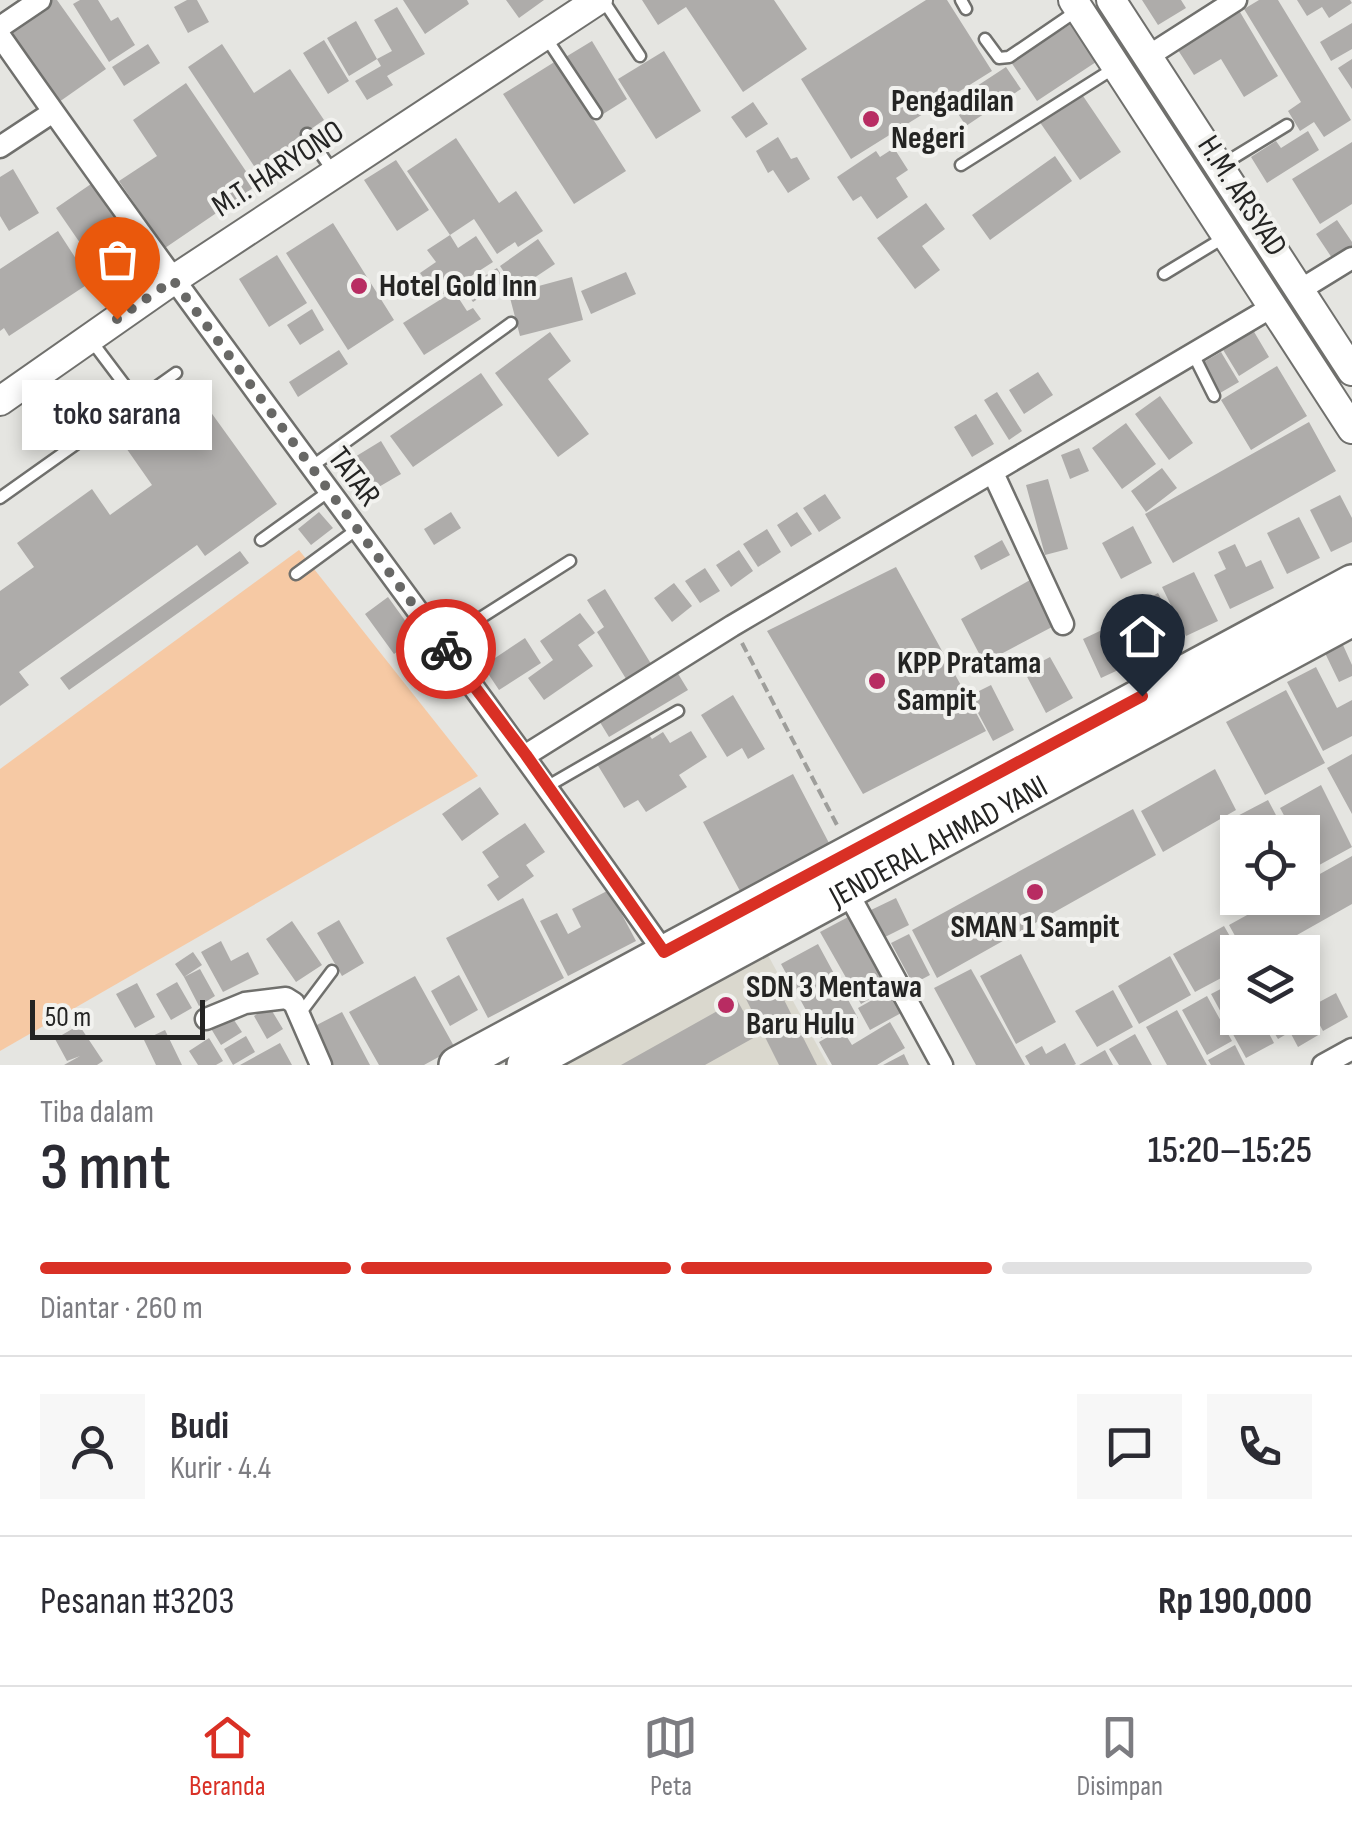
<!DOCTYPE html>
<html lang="id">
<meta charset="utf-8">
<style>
body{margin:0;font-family:"Sofia Sans Condensed",sans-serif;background:#f7f7f7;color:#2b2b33;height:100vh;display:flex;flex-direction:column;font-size:38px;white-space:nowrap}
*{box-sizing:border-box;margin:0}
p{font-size:32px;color:#7c7c81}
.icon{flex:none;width:55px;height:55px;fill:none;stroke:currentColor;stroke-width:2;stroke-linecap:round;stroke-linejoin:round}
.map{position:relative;height:1065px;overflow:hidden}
.panel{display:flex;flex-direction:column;background:#fff;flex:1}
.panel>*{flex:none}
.fabs{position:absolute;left:1220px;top:815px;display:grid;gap:20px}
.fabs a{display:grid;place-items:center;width:100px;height:100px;border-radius:0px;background:#fff;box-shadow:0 5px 15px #0003;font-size:50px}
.scale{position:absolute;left:30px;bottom:25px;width:175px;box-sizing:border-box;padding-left:10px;border:5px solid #242423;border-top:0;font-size:28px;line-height:35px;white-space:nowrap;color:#242423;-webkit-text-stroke:8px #f2f2ef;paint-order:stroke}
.pin{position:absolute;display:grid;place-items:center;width:85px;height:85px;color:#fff;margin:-102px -42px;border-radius:50% 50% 50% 0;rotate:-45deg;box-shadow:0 0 10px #0007}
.pin .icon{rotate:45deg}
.courier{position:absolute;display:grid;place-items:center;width:100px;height:100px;margin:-50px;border:8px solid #d93025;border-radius:50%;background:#fff;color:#222;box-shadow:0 2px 12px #0007}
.bubble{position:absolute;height:70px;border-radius:0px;background:#fff;box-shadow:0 5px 15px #0003;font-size:32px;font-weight:600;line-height:70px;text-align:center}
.overview em{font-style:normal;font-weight:600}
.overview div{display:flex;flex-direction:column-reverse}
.overview{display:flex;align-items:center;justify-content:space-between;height:170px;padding:0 40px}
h1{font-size:65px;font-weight:600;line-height:75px}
.bar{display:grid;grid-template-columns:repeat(4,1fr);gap:15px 10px;align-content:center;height:120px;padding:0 40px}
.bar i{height:12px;border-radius:8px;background:#e1e1e2}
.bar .on{background:#d93025}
.bar p{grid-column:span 4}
.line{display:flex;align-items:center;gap:25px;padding:0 40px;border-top:2px solid #e1e1e2}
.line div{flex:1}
.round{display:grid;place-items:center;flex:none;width:105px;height:105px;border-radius:0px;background:#f7f7f7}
.menu{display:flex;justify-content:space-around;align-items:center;height:140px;border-top:2px solid #e1e1e2;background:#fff;font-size:28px;color:#7c7c81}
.menu a{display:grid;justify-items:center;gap:5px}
.menu .on{color:#d93025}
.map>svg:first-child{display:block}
.built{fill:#dad8ce}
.green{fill:#f6c9a4}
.building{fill:#aeacaa}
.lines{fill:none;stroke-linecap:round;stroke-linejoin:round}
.lane-casing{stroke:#70706d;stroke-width:15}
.street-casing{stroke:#70706d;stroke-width:25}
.secondary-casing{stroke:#70706d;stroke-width:32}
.highway-casing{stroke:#70706d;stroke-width:40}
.path{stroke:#9e9e9b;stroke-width:4;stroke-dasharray:10 5;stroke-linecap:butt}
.lane{stroke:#fff;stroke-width:10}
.street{stroke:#fff;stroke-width:20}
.secondary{stroke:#fff;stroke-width:28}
.highway{stroke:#fff;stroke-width:35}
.done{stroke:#686866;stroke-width:10;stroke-dasharray:0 18}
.route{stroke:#d93025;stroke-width:12}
.poi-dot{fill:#b82c62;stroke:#f2f2ef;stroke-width:4}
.labels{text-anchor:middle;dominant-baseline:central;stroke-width:8;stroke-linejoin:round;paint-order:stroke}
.poi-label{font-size:32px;font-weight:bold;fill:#242423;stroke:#f2f2ef;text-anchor:start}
.street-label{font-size:32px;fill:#242423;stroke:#f2f2ef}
</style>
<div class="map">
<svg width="1352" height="1065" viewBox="0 0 1352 1065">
<rect width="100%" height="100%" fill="#e5e5e1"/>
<path class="built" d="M764,948L828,1065H553Z"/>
<path class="green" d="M299,550L478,776L0,1051V769Z"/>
<path class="building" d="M52,0H57L106,69L59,102L9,30Z
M80,0H98L111,21L118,17L135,45L109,62L73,4Z
M187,0H197L209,22L188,33L174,7Z
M403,0H467L469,4L425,34Z
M506,0H544L519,18Z
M642,0H774L807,49L743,92L686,7L658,25Z
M926,0H947L992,71L851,159L801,79Z
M1142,0H1181L1186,8L1158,25Z
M1259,0H1278L1351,120L1324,137L1314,122L1300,131L1288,111L1301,102L1244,9Z
M1297,0H1350L1352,3L1329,18L1322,7L1307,16Z
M397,7L425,54L387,76L393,85L367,100L355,81L381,66L377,59L392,51L374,20Z
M1240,12L1278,76L1244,97L1221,59L1194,75L1178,50Z
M356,21L377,59L349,76L327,38Z
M1352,23V49L1331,61L1320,42Z
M1071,24L1096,62L1037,101L1011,62Z
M324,40L349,81L328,94L303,53Z
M592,41L627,99L600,116L564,58Z
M148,44L160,63L124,86L112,67Z
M222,44L254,93L290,69L324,120L289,144L294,152L260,175L188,67Z
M664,51L701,111L656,139L618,79Z
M1352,59V89L1338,68Z
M556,61L626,171L574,204L503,94Z
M1006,67L1021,89L966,126L951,103Z
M186,83L256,186L165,248L119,181L157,156L133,120Z
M1081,93L1121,152L1080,180L1039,121Z
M753,102L768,124L746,138L731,117Z
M1308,131L1319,150L1267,183L1251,157L1276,141L1281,148Z
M778,137L791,159L797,157L810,179L788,193L773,170L768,173L756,151Z
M456,138L499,203L516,191L543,231L518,247L515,242L497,254L474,219L450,235L407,171Z
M1352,142V204L1320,224L1292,179Z
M894,148L908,170L896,178L908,197L877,219L861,196L853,201L837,177L876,151L880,157Z
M1055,156L1072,181L990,240L972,215Z
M396,160L429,210L397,231L364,180Z
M13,169L39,213L9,231L0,216V177Z
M91,184L135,247L100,272L56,208Z
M926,203L945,229L922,246L940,270L915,289L877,238Z
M1337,220L1352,242V254L1336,264L1316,234Z
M333,223L394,320L348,350L286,253Z
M58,231L91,282L9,336L4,328L0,331V269Z
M450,235L458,248L476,236L493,262L437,298L420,273L436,262L427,250Z
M538,239L555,264L516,290L500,266Z
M277,255L307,303L269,327L239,279Z
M497,268L505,281L473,302L464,289Z
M626,272L636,294L591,314L581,291Z
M572,277L583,320L520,336L509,294Z
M454,291L467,311L473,308L481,319L424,355L403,323Z
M312,309L324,330L300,345L287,325Z
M1253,330L1269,357L1239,376L1222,348Z
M550,332L571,361L548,379L589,434L558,457L495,373Z
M339,350L348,364L298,397L289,382Z
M1221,352L1239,382L1220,393L1202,363Z
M1277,366L1307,416L1251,450L1221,400Z
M1038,372L1053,395L1024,414L1009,390Z
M481,373L503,405L413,467L390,436Z
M997,392L1022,431L1009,440L984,400Z
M197,393L277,504L205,556L197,545L19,672L29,685L0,706V591L34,567L17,543L92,489L110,515L152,485L124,445Z
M1160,396L1193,443L1169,460L1135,414Z
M976,414L994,444L972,457L954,427Z
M1309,422L1336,471L1173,563L1145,514Z
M1126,423L1156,464L1122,489L1092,448Z
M381,441L401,474L365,495L345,463Z
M1079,448L1089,471L1070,479L1061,455Z
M1162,468L1177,488L1146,512L1131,491Z
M1048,479L1068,549L1045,555L1026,485Z
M825,494L841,518L819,532L803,508Z
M1340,495L1352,518V542L1331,552L1310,510Z
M319,512L333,528L311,545L298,529Z
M451,512L461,528L434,545L424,529Z
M797,512L812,534L791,547L777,525Z
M1299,517L1320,558L1287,574L1267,533Z
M1133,526L1152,563L1121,579L1102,543Z
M767,529L781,552L758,567L743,544Z
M1002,540L1010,555L981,570L974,556Z
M1235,544L1246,567L1261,560L1274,588L1230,609L1214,575L1226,569L1218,552Z
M739,550L753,571L731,587L716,565Z
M240,551L249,563L69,690L60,678Z
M896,567L986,731L863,794L767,631Z
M705,568L720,591L700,603L685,581Z
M1194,572L1218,621L1186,636L1162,587Z
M1030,580L1052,627L984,663L961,619Z
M674,583L692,606L672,622L654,598Z
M605,589L653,667L628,682L597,632L604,627L587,600Z
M1158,593L1182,638L1147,656L1123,612Z
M388,597L417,637L394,654L365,614Z
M580,613L595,633L578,645L593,666L544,700L528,678L553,660L540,641Z
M1123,620L1142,659L1101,678L1083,639Z
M525,638L541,663L499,690L483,666Z
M1343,645L1352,665V676L1339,682L1325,653Z
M1050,657L1073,698L1046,713L1024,671Z
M1316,667L1337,708L1352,700V736L1323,751L1287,682Z
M677,672L688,690L609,737L598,719Z
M991,685L1014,730L993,741L969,696Z
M1286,690L1325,763L1265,795L1226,722Z
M733,695L765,749L748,759L742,748L727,757L701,715Z
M691,731L707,757L679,775L687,787L646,812L638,800L624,808L597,764L647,732L652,739L663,732L670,743Z
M1352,754V814L1327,768Z
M1215,769L1236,810L1163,852L1141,811Z
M793,774L829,843L740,891L703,822Z
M1321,785L1352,847L1312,869L1302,851V832H1293L1280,808Z
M480,787L499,814L462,841L442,814Z
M1268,800L1285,832H1238V848L1224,823Z
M1133,809L1156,855L937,978L912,930Z
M525,823L545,852L526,865L534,876L498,901L487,885L499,877L482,852Z
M1352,856V904L1267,952H1244L1229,925L1278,898H1302V884Z
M609,890L636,941L568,976L540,921L557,913L568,934L581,927L572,909Z
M523,898L564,978L488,1018L446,938Z
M896,898L909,925L885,937L871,910Z
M850,916L890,987L861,1004L820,932Z
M339,920L364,963L342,976L317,933Z
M292,921L322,965L296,982L266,939Z
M1224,926L1239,952L1238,969L1195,992L1173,954Z
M909,934L930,975L913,984L891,943Z
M221,941L231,961L248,952L259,974L223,992L201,952Z
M818,944L858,1018L821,1038L781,964Z
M193,952L202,965L184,977L175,964Z
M1021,954L1056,1022L1016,1044L980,976Z
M1170,956L1191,995L1139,1024L1118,986Z
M1302,958L1316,984L1302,991Z
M200,969L215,996L199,1006L184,977Z
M971,969L1025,1065H976L934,988Z
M459,975L478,1010L450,1026L431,991Z
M415,976L455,1048L424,1065H379L349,1012Z
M774,980L817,1065H779L744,995Z
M1238,980V1018H1261L1274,1043L1246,1058L1211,994Z
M177,982L192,1008L171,1020L156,994Z
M137,983L155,1017L135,1028L116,994Z
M890,990L903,1012L870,1030L858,1008Z
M1113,990L1133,1027L1097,1047L1075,1011Z
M1336,993L1348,1017L1323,1031L1310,1007Z
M1207,996L1232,1041L1207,1055L1182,1010Z
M737,1000L757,1036L705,1065H621Z
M269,1006L283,1029L267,1039L254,1016Z
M1177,1010L1207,1065H1167L1146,1027Z
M342,1012L370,1065H327L309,1029Z
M1307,1012L1320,1034L1298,1047L1290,1032L1278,1039L1267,1021L1285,1018L1288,1023L1302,1018Z
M230,1014L242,1032L221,1045L210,1027Z
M890,1022L905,1048L877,1065H832L819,1042L842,1029L852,1045Z
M79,1025L103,1061L97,1065H64L80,1056L67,1061L55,1039Z
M165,1030L182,1065H156L144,1040Z
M1135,1034L1152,1065H1119L1109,1049Z
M246,1036L255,1052L233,1065L224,1049Z
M209,1038L223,1061L216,1065H198L189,1051Z
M280,1043L292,1065H240Z
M1065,1043L1076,1064L1074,1065H1030L1025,1056L1042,1046L1046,1054Z
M1235,1045L1245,1065H1211L1208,1060Z
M1105,1050L1113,1065H1079Z
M904,1054L909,1065H883Z"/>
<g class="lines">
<g class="lane-casing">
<path id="lane" d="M603,0L640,56
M961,0L966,9
M545,36L596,113
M985,39L999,58L1009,57L1078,10
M307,134L334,173
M961,165L1116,67
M1220,166L1287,125
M1164,274L1225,237
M90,339L136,400
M1193,354L1214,396
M311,467L511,323
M0,498L176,373
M261,540L328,492
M296,574L356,530
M441,643L570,561
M548,786L678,711
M299,1015L332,971"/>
</g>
<g class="street-casing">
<path id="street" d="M0,27L40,0
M0,36C216,345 447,643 663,951
M1147,57L1236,0
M0,147L53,112
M1300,290L1352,258
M993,473L1063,624
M526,755L732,626L1272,307
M847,891L942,1065
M206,1019L245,1003L286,998L294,1003L321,1065
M1323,1065L1352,1049"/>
</g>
<g class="secondary-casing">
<path id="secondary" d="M1073,0L1352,429
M1111,0L1352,371
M0,401L173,280L598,0"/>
</g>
<g class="highway-casing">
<g id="highway">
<path d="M457,1065L1352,583"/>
<path id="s1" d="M525,1065L1352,618"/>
</g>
</g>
<path class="path" d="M742,643L837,825"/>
<use href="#lane" class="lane"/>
<use href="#street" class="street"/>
<use href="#secondary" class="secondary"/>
<use href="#highway" class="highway"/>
</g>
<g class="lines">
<path class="done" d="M117,319L173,280L446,649"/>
<path class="route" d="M446,649L526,755L664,952L1142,696"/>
</g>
<g class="poi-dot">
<circle cx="871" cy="119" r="10"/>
<circle cx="359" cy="286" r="10"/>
<circle cx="877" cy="681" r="10"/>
<circle cx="1035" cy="892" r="10"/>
<circle cx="726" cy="1005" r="10"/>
</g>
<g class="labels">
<g class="poi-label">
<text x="891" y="101">Pengadilan<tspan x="891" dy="37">Negeri</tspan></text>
<text x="379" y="286">Hotel Gold Inn</text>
<text x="897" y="663">KPP Pratama<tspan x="897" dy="37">Sampit</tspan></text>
<text x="1035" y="927" text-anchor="middle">SMAN 1 Sampit</text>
<text x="746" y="987">SDN 3 Mentawa<tspan x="746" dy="37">Baru Hulu</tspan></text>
</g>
<g class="street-label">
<text transform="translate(278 169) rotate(-33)">M.T. HARYONO</text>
<text transform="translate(1242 196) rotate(57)">H.M. ARSYAD</text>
<text transform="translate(354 477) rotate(53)">TATAR</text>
<text stroke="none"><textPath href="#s1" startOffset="470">JENDERAL AHMAD YANI</textPath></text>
</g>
</g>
</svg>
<div class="fabs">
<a><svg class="icon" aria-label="locate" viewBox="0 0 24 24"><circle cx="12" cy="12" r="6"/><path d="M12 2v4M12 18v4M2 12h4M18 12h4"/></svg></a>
<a><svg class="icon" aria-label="layers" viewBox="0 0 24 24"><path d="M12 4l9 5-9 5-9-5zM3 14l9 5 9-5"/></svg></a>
</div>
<div class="scale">50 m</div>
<div class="pin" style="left:117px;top:319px;background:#ea580c"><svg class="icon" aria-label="bag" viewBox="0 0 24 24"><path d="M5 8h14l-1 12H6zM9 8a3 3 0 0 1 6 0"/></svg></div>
<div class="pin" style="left:1142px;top:696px;background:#1f2937"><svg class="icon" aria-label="home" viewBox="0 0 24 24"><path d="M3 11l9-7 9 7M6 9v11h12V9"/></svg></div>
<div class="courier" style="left:446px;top:649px"><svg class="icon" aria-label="bike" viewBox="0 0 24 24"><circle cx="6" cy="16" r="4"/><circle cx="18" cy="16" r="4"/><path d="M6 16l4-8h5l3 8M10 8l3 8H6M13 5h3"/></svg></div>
<div class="bubble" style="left:22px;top:380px;width:190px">toko sarana</div>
</div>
<section class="panel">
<div class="overview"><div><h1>3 mnt</h1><p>Tiba dalam</p></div><em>15:20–15:25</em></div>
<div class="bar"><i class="on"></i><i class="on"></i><i class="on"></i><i></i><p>Diantar · 260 m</p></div>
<div class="line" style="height:180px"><a class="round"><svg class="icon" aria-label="person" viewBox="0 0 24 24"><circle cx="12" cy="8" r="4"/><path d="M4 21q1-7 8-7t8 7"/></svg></a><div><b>Budi</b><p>Kurir · 4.4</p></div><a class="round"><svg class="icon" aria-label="chat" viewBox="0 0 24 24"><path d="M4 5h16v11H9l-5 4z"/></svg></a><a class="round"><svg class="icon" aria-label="phone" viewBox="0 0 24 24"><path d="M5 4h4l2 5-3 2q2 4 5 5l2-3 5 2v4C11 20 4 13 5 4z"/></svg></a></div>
<div class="line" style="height:130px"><div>Pesanan #3203</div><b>Rp 190,000</b></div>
</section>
<nav class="menu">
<a class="on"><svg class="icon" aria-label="home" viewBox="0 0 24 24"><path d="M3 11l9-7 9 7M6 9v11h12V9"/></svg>Beranda</a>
<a><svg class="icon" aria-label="map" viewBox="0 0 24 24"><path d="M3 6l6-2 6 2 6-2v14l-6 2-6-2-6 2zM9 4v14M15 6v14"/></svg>Peta</a>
<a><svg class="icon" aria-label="saved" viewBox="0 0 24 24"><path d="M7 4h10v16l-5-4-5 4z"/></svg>Disimpan</a>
</nav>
